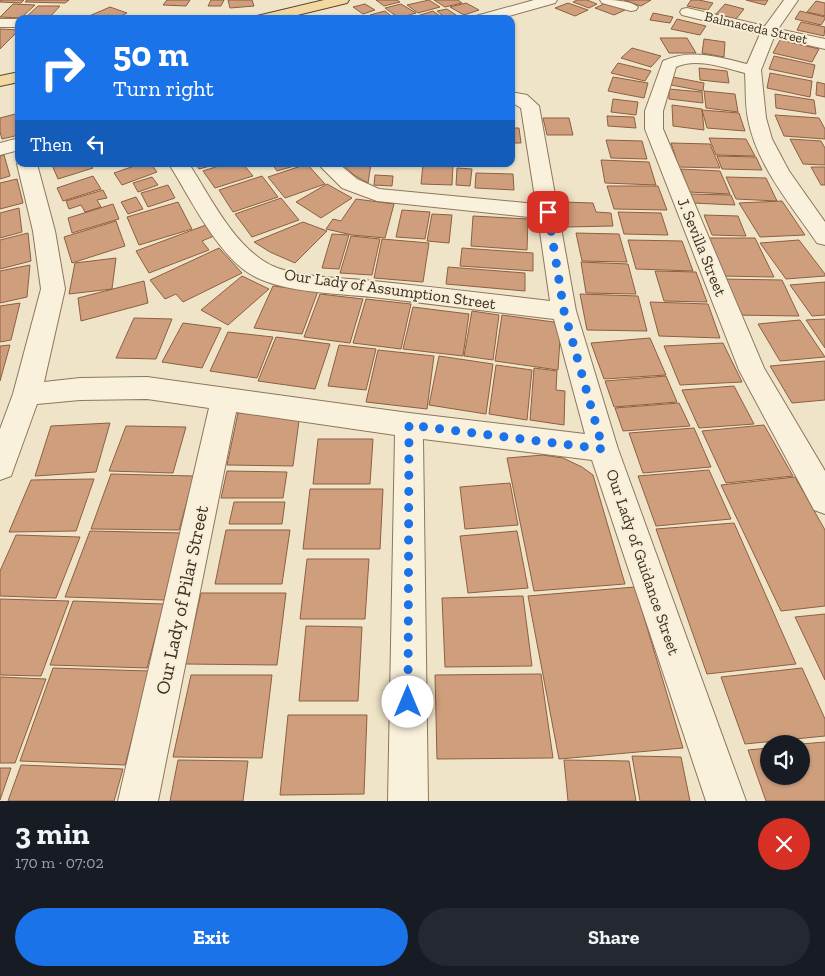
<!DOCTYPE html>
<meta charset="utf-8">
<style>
:root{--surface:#171b24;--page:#242831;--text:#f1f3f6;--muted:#9ea1a6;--accent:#1a73e8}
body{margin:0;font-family:"Zilla Slab",serif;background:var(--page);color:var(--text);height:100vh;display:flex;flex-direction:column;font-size:19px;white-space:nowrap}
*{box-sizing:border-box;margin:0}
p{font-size:16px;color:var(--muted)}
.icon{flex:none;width:28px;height:28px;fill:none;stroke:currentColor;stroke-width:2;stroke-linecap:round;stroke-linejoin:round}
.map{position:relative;height:801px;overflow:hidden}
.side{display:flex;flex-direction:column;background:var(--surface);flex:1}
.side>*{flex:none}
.top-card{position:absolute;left:15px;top:15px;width:500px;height:152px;border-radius:10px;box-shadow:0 1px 4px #0004;background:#1a73e8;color:#fff;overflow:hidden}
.buttons{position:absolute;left:760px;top:735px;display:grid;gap:10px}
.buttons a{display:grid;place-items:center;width:50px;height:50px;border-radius:50%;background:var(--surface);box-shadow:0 1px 4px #0004;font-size:25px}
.pin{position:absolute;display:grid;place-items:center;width:42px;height:42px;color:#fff;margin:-21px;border-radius:10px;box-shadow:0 2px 8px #0006}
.me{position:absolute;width:55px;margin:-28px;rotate:0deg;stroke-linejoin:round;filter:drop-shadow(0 0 4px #0008)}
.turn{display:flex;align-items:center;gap:18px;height:105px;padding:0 15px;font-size:22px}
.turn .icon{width:65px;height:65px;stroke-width:2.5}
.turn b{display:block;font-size:35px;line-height:42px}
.then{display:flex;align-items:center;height:48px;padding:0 15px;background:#0003;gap:10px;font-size:19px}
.round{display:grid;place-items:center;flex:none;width:52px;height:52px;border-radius:26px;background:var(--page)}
.overview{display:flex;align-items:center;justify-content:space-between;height:85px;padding:0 15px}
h1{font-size:30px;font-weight:800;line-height:38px}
.cta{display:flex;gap:10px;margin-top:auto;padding:10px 15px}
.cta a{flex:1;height:58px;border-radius:30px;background:var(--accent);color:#fff;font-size:20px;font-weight:800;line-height:58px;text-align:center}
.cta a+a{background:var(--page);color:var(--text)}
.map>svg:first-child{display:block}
</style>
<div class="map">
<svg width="825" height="801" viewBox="0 0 825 801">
<rect width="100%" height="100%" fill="#f0e4c8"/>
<!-- building -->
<g fill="#cf9f7d" stroke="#8d5f41">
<path d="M0 0H24L21 3 0 2Z"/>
<path d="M27 0H69L65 3 25 2Z"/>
<path d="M167 0H190L186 6 163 5Z"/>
<path d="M211 0H224L221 6H208Z"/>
<path d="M228 0H252L254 6 230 8Z"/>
<path d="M376 0H397L400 2 384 6Z"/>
<path d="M429 0 440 7 418 13 407 5Z"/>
<path d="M434 0H458L462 3 445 7Z"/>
<path d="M577 0H587L597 4 589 8 573 2Z"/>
<path d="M624 0H651L641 6Z"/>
<path d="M691 0H699L713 3 708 10 687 6Z"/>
<path d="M746 0H768L765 5Z"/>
<path d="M816 1 825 3V16L807 12Z"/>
<path d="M466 3 479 10 464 15 450 7Z"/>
<path d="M568 3 588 10 575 16 555 8Z"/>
<path d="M606 3 625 10 614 15 595 8Z"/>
<path d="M13 4 35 5 21 18 0 17Z"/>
<path d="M365 4 375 10 363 14 353 7Z"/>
<path d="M401 4 416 13 399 18 385 8Z"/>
<path d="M725 4 744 9 736 19 716 14Z"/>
<path d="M38 6H60L48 19 25 18Z"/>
<path d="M110 7 127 13 115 19 87 17Z"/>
<path d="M447 9 459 17 447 19 437 11Z"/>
<path d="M385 11 395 19H375L370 15Z"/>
<path d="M433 11 444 19H422L417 16Z"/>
<path d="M800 11 825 17V19L821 25 795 19Z"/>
<path d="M653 13 673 17 670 23 650 20Z"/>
<path d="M677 19 706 26 700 35 671 29Z"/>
<path d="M801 22 825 27 824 36 797 30Z"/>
<path d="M0 29 19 30 0 49Z"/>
<path d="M660 38H687L696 53H669Z"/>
<path d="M704 39 725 42 724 57 702 53Z"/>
<path d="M780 40 819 49 812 62 773 53Z"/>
<path d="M632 48 661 56 651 67 621 58Z"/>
<path d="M774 56 815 65 812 78 769 69Z"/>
<path d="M618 63 651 71 645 81 611 73Z"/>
<path d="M699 68 727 71 729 83 700 80Z"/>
<path d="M770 73 812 81 810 97 767 88Z"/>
<path d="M613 77 648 83 644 98 608 91Z"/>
<path d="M673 77 704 83 703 91 671 85Z"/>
<path d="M817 82 825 84V97L816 95Z"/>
<path d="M669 89 702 92 703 103 669 99Z"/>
<path d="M704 91 735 94 738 112 706 108Z"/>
<path d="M775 94 814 100 816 114 776 108Z"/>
<path d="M613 99 638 102 636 115 611 112Z"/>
<path d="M672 105 702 109 704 130 673 126Z"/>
<path d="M702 110 739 113 745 131 707 128Z"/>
<path d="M19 113V135L2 139 0 132V118Z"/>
<path d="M775 115 819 118 825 129V139L784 136Z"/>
<path d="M607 116 634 117 636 128 608 126Z"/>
<path d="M543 118H569L573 135H547Z"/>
<path d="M511 128H519L521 143H511Z"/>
<path d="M709 138 746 139 755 156 716 155Z"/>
<path d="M790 139 821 141 825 148V165L803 164Z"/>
<path d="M606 140 642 141 647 159 611 158Z"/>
<path d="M671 143 710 144 720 168 679 167Z"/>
<path d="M4 155 10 176 0 179V156Z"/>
<path d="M717 156 756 157 762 170 722 169Z"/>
<path d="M601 160 649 162 656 185 605 183Z"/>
<path d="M57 164H90L93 168 58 179 52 165Z"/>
<path d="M140 164H151L157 172 122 185 114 173Z"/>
<path d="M196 164H217L199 169Z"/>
<path d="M225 164H243L253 176 215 188 203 171Z"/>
<path d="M272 164H301L277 171Z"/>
<path d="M307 164 325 184 285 198 268 177Z"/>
<path d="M342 164H371L368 183 354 175Z"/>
<path d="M423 164H453L452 185 421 184Z"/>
<path d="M811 167H825V185H821Z"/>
<path d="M457 168 472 169 470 186 456 185Z"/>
<path d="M681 169 720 171 730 194 689 192Z"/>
<path d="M476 173 513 174 514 190 475 188Z"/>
<path d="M375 175 393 176 392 186 374 185Z"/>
<path d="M93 176 101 189 63 201 57 188Z"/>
<path d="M262 176 278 197 233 212 219 190Z"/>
<path d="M152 177 158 185 138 192 133 183Z"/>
<path d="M726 177 766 178 777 201 736 199Z"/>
<path d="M17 179 23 203 0 209V183Z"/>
<path d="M327 184 352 198 321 218 296 202Z"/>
<path d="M168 185 175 198 148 207 141 193Z"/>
<path d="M607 186H658L667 210 614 209Z"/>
<path d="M103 190 107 198 97 200 101 207 85 212 81 205 69 209 66 201Z"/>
<path d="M690 194 731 195 735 205 693 203Z"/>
<path d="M136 197 143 209 128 214 121 202Z"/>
<path d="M281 198 299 220 252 237 235 214Z"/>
<path d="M356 199 394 204 385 238 352 235 326 229 333 219 341 221Z"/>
<path d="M782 201 805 235 760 237 739 203Z"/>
<path d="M178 202 192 229 139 245 127 217Z"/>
<path d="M563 202 593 203 596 212 611 213 613 226 567 227Z"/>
<path d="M113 204 119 219 72 233 68 218Z"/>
<path d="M19 208 22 232 0 238V213Z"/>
<path d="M402 210 430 212 425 239 396 237Z"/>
<path d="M618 212 661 213 668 235 624 234Z"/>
<path d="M432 214 452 215 449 243 427 241Z"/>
<path d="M704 215 738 216 746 236 712 235Z"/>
<path d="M473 216 528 219 527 250 471 246Z"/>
<path d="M116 221 125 246 72 263 64 237Z"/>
<path d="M303 222 327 231 295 263 270 252 254 242Z"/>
<path d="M206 225 214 236 202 241 209 250 149 273 136 251Z"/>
<path d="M28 233 31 261 0 269V240Z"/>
<path d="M576 233 619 234 627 262 582 261Z"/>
<path d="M332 234 349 235 339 269 322 268Z"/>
<path d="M351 236 380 239 372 275 340 273Z"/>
<path d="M705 238H755L774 277 720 276Z"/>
<path d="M382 239 429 243 423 282 374 278Z"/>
<path d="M628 240 682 241 693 271 636 269Z"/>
<path d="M799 240 825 274V276L786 279 760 243Z"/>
<path d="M219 248 242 273 183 302 176 294 165 299 150 280Z"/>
<path d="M462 248 533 253V271L460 266Z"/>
<path d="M116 258 112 289 69 294 75 263Z"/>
<path d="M581 262 628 264 636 294 586 293Z"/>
<path d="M30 265 27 297 0 303V271Z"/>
<path d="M448 267 525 273V291L446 284Z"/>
<path d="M655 271 696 272 707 302 664 301Z"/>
<path d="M242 276 269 289 228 325 201 310Z"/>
<path d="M721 279 782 280 799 316 735 315Z"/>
<path d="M144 281 148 303 81 321 78 298Z"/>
<path d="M825 282V315L812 316 790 285Z"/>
<path d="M273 286 318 291 302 334 254 328Z"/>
<path d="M320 294 363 299 350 343 304 337Z"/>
<path d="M580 294 638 296 647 331 587 330Z"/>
<path d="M366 299 411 304 401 349 353 343Z"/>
<path d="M650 302 708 304 720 338 659 336Z"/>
<path d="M20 303 11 340 0 342V306Z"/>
<path d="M413 307 469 314 463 356 403 349Z"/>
<path d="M472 311 499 315 493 360 464 356Z"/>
<path d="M502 315 561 323 558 370 495 361Z"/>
<path d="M134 318 172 319 156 359 116 358Z"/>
<path d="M825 319V348L806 320Z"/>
<path d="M800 320 825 357 780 361 758 324Z"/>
<path d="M183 323 221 328 202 368 162 362Z"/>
<path d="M228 332 273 337 257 378 210 371Z"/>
<path d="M276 337 330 344 315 389 258 381Z"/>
<path d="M650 338 666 375 604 379 591 343Z"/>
<path d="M723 343 742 382 680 385 664 346Z"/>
<path d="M10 345 0 381V346Z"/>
<path d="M339 345 376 349 366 390 328 386Z"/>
<path d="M378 350 434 356 427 409 366 402Z"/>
<path d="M439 356 493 364 486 414 429 405Z"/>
<path d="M825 361V400L792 403 770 366Z"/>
<path d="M496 365 532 370 527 420 489 414Z"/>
<path d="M534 368 557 371 556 390 565 391 564 425 530 420Z"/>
<path d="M666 376 677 402 614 407 605 381Z"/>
<path d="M734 386 754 424 699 428 682 390Z"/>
<path d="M679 403 690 426 623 431 615 408Z"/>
<path d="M238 413H300L293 466 227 465Z"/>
<path d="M110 423 96 472 35 476 51 426Z"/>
<path d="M764 425 793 476 726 483 702 431Z"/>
<path d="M126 426 186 427 173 473 109 471Z"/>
<path d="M694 428 711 467 643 473 629 433Z"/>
<path d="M318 439H373L370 484H313Z"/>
<path d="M543 455 563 458 582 467 593 475 625 584 534 591 507 458Z"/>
<path d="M709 470 731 519 656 526 638 476Z"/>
<path d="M227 471 287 472 283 498H221Z"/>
<path d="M111 474 194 476 179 530 91 529Z"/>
<path d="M795 477 825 530V606L781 611 721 485Z"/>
<path d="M94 479 76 531 9 532 31 480Z"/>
<path d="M510 483 518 525 465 529 460 487Z"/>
<path d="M310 489H383L380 549H303Z"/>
<path d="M234 502H285L282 524H229Z"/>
<path d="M734 523 796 664 707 674 656 529Z"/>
<path d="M226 530H290L282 584H215Z"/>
<path d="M90 531 182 533 164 600 65 597Z"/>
<path d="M517 531 528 588 468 593 460 536Z"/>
<path d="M16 535 80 537 56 598 0 596V571Z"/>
<path d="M307 559H369L365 619H300Z"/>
<path d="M635 587 683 748 559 759 528 596Z"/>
<path d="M201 593H286L277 665 185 664Z"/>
<path d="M523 596 532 666 445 667 442 598Z"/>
<path d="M0 599 69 601 41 676 0 675Z"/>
<path d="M73 601 164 604 147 668 50 665Z"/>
<path d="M825 614V680L795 617Z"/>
<path d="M306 626 362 627 358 701H299Z"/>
<path d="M53 668 150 671 125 765 20 761Z"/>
<path d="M802 668 825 719V736L745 744 721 677Z"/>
<path d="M541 674 553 758 437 759 435 675Z"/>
<path d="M191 675H272L262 758 173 757Z"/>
<path d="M0 677 46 679 15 763H0Z"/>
<path d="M288 715H367L364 794 280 795Z"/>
<path d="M825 742V801H766L748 750 769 748V776H801V744Z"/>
<path d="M632 756 681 757 690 801H640Z"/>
<path d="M178 760 248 761 243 801H170Z"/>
<path d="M564 760 629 761 636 801H568Z"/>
<path d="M21 765 123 769 114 801H8Z"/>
<path d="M0 768H11L0 800Z"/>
</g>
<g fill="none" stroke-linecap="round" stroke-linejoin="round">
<!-- minor casing -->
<g stroke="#8d765c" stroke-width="2">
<g id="minor">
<path d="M534 0H557L555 3 498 19H474L476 16Z"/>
<path d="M600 0C612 0 630 0 638 7L636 10 631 11 602 3Z"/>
<path d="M784 0H798L778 29 825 39V49L774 37 761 70 766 118 772 139 789 171 825 222V245L817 243C791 205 757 166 748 119 745 104 746 88 745 73 725 68 696 57 676 67L663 111V129L764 368 825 471V514L814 510 739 370 645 129V111L663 61C691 48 720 57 747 64L760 34 682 15 680 12 682 9 687 8 765 26Z"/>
<path d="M0 19H20L19 27H0Z"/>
<path d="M511 92 527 95 539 106 576 311 618 449 746 801H706L592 460 423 439 428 801H388L395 435 236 412 158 801H118L209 408 147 399 80 400 37 404 11 476 0 480V429L13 394 41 289 33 231 17 164 19 162V164H37L55 231 65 289 44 382 80 378 147 377 409 413 585 434 554 319C493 312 433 304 372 297 336 293 277 293 247 272 215 250 189 196 169 164H189C210 196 229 237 262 260 289 279 340 277 373 281 432 287 491 294 550 301L538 218 377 201 342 188 318 164H339L357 179 379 189 536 204 521 108 511 102Z"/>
<path d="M19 138V150L0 155V143Z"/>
</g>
</g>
<!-- major casing -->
<g stroke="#5b4430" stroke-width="2">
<g id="major">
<path d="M324 0H349L347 3 281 19H255L257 16Z"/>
<path d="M19 72V82L0 86V76Z"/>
</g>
</g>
<!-- minor -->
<use href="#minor" fill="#faf1dc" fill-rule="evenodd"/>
<!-- major -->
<use href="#major" fill="#f3d9a0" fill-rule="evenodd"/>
</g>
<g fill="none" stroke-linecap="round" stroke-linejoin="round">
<!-- route -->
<path stroke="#1a73e8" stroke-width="9" stroke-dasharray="0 16.2" d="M408 702 409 425 603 449 564 311 548 212"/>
</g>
<g text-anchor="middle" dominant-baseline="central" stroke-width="4" stroke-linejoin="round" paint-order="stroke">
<!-- far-street labels -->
<g font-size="14" fill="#3d2e20" stroke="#f7eed8">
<text transform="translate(756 28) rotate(13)">Balmaceda Street</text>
</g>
<!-- street labels -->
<g font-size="16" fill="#3d2e20" stroke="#f7eed8">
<text transform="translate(702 247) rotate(68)">J. Sevilla Street</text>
<text transform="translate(390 289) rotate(8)">Our Lady of Assumption Street</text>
<text transform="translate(643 562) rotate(71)">Our Lady of Guidance Street</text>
</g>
<!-- near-street labels -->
<g font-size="19" fill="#3d2e20" stroke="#f7eed8">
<text transform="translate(182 600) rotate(-78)">Our Lady of Pilar Street</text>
</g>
</g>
</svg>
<div class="buttons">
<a><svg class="icon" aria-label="sound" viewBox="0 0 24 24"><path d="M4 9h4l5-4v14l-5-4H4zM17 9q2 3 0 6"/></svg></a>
</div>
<div class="pin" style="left:548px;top:212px;background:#d93025"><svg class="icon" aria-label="arrive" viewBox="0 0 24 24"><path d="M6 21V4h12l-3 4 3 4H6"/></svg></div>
<svg class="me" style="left:408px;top:702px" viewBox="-20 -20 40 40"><circle r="19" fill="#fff"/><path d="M0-13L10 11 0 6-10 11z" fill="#1a73e8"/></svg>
<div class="top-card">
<div class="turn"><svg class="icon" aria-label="right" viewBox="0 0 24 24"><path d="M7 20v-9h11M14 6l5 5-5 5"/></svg><div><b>50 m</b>Turn right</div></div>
<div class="then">Then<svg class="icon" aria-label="left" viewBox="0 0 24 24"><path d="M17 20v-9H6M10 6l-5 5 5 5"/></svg></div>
</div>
</div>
<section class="side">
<div class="overview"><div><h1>3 min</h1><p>170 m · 07:02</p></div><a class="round" style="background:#d93025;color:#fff"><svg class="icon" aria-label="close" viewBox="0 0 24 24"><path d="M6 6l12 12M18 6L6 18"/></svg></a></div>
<div class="cta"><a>Exit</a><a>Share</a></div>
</section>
